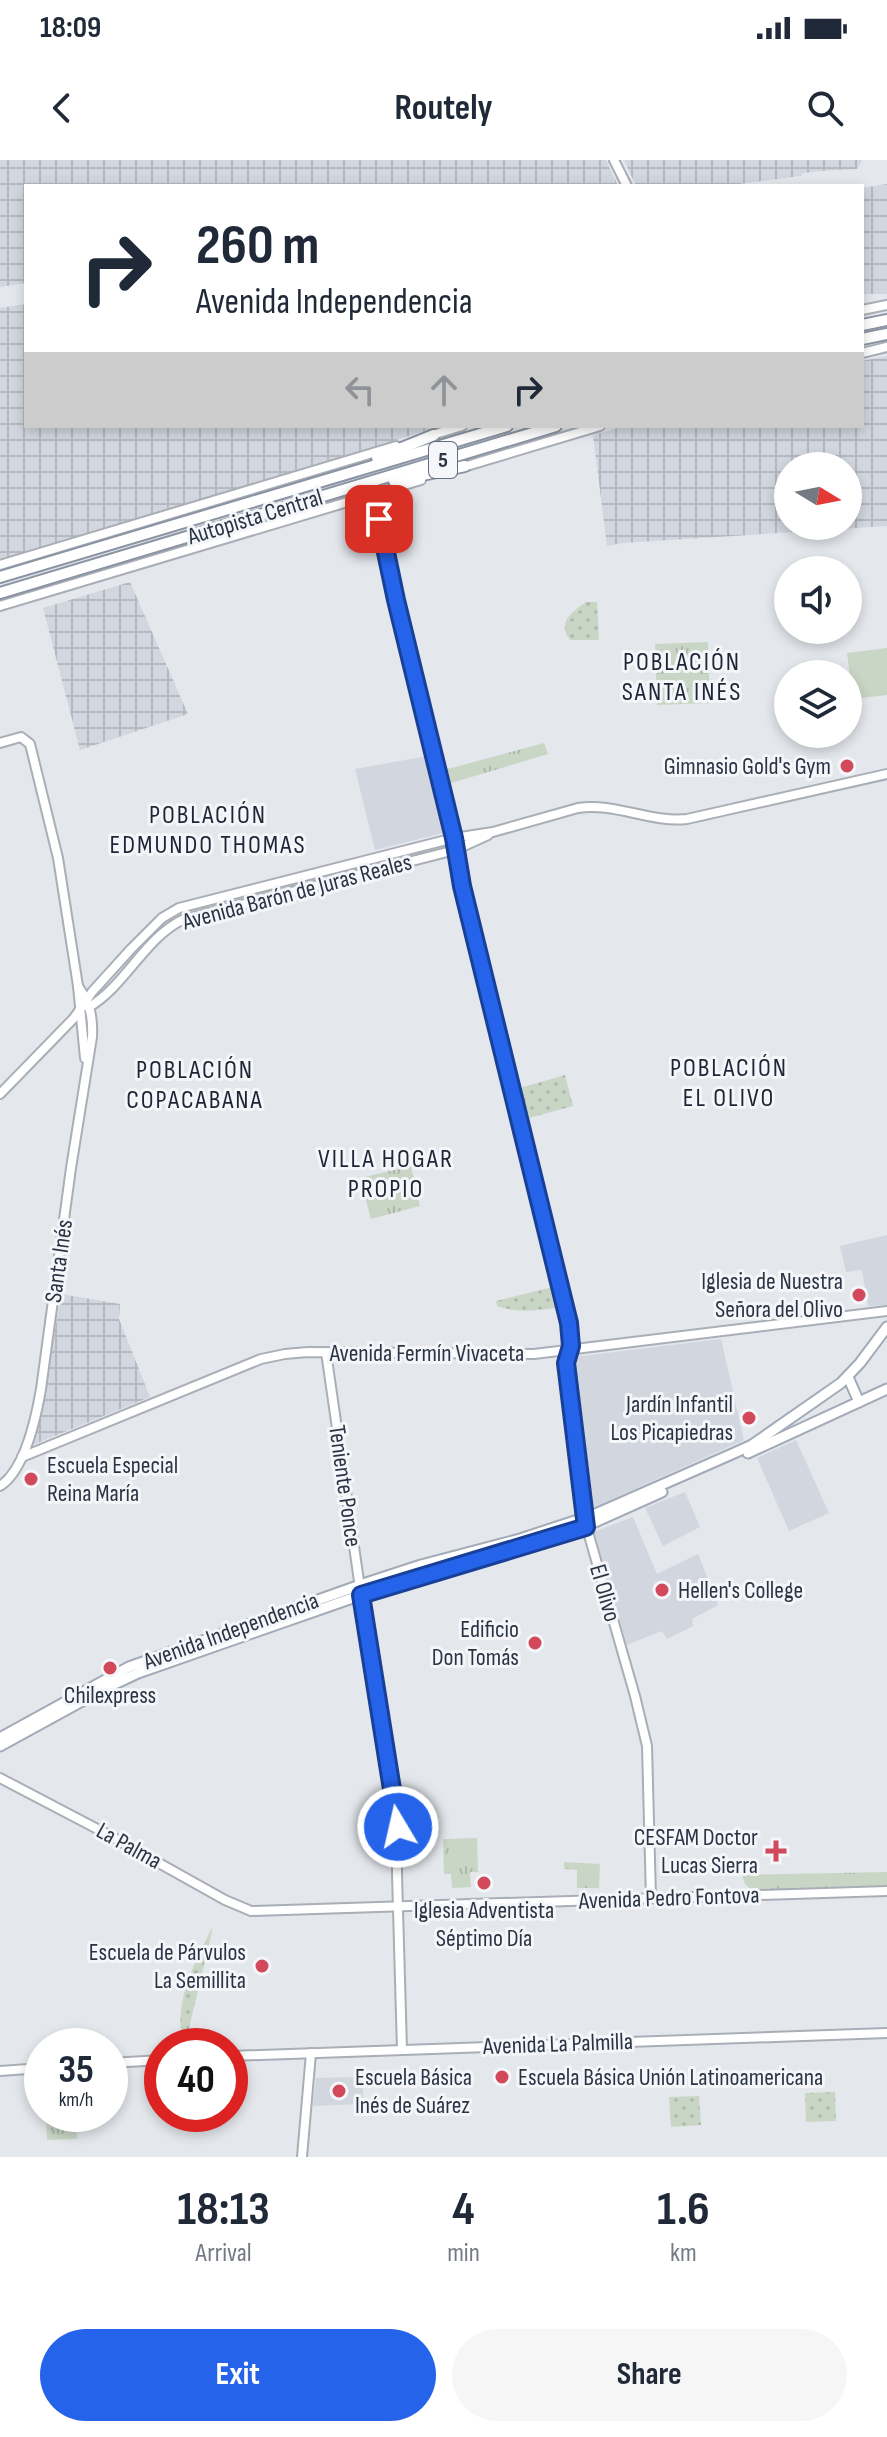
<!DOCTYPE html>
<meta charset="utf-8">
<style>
:root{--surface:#fff;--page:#f6f6f7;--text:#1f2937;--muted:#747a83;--accent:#2563eb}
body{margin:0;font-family:"Sofia Sans Condensed",sans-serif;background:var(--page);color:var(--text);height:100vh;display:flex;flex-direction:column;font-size:30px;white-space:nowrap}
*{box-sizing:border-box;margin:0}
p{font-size:26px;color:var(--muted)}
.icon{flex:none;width:44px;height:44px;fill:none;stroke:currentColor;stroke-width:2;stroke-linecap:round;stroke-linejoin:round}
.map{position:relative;height:1997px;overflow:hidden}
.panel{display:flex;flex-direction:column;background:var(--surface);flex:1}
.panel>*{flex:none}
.guide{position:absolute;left:24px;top:24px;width:840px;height:244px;border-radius:0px;box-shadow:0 4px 12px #0003;background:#fff;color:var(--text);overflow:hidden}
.needle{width:52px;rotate:100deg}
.fabs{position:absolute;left:774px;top:292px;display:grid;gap:16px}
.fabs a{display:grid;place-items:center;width:88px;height:88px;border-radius:50%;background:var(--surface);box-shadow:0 4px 12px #0003;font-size:40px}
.speed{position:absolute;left:24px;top:1868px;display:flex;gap:16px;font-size:40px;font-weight:700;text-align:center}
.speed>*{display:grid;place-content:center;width:104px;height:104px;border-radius:50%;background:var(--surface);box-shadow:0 4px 12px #0003;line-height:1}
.speed small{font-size:20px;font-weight:400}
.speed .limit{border:12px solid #d22;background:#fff;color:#111}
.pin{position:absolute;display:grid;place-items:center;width:68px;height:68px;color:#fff;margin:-34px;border-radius:16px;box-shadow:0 4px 12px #0006}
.me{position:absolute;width:88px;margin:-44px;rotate:351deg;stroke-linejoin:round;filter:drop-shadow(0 0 6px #0008)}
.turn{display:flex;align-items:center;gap:28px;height:168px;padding:0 40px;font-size:36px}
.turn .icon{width:104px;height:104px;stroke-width:2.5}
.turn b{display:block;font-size:56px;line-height:68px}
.lanes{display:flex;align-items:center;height:76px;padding:0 40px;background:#0003;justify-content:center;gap:40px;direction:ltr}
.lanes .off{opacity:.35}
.eta{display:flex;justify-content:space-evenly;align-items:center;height:136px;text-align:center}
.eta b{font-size:48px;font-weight:700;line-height:56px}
.button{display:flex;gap:16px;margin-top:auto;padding:16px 40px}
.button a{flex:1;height:92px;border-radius:48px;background:var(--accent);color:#fff;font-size:32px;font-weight:700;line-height:92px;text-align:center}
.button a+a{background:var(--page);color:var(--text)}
.status{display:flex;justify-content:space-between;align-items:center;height:56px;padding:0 40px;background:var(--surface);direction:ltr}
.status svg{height:22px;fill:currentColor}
header{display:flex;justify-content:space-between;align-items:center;height:104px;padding:0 40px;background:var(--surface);font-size:36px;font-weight:700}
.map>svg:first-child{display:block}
</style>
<div class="status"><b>18:09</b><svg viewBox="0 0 49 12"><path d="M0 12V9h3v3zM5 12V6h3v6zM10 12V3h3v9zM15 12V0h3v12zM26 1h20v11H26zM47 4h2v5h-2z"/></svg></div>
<header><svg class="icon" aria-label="back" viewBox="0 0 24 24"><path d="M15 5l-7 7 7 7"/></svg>Routely<svg class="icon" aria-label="search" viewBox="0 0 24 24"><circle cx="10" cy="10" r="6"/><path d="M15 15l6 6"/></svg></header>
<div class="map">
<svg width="887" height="1997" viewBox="0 0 887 1997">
<defs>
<pattern id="industrial-grid" width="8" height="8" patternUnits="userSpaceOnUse" patternTransform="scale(2)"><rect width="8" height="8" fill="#d2d6de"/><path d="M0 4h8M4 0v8" fill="none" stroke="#b4b8c0"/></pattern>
<pattern id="grass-dots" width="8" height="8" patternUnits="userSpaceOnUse" patternTransform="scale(2)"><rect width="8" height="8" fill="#c9d6c5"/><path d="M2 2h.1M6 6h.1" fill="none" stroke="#adb8ab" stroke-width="1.8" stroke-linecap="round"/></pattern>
<pattern id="park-tufts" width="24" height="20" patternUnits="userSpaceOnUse" patternTransform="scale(2)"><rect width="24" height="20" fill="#c9d6c5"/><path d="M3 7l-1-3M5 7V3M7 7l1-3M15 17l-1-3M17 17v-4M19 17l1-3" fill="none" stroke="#adb8ab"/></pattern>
</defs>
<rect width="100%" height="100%" fill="#e4e7ec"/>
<!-- built -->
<g fill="#d2d6de">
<path d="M427 596 443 673 375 690 355 609Z"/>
<path d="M887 1075V1145L868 1146 862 1110 846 1112 840 1086Z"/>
<path d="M721 1179 744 1280 590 1349 573 1197Z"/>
<path d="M796 1280 829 1353 789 1371 757 1298Z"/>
<path d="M685 1332 700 1367 663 1386 645 1348Z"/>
<path d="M633 1357 657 1414 698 1394 718 1445 692 1459 693 1466 667 1479 662 1471 627 1485 594 1372Z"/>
<path d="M363 1917V1944L313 1946 316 1918Z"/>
</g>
<!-- industrial -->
<g fill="url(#industrial-grid)" fill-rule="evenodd">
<path d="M0 0H606L618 26H26V123L0 127Z"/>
<path d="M624 0H862L857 9 821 11 804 13 801 16 739 24 636 26Z"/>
<path d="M887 24V134H862V28Z"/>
<path d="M26 144V266H442L0 400V148Z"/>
<path d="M887 196V366L623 383 607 386 593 275 624 266H862V201ZM788 306H848V366H788Z"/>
<path d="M130 422 188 554 80 590 43 448Z"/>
<path d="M61 1134 120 1144 119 1159 150 1237 30 1286 42 1248Z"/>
</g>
<!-- grass -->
<g fill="url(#grass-dots)">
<path d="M586 442H597L599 480H570C557 462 572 452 586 442Z"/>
<path d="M450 681V687L181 758 180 753Z"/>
<path d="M565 915 573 946 529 958 520 928Z"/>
<path d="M553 1127 559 1147C539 1151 517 1153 497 1146L496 1141Z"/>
<path d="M212 1768V1771L187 1877 181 1875C177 1835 195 1802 212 1768Z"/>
<path d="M835 1932 836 1961 806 1962 805 1933Z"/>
<path d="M699 1936 701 1965 671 1967 669 1937Z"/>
</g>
<!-- park -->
<g fill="url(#park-tufts)">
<path d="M708 482 710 543 657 545 655 484Z"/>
<path d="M544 583 548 594 448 624 444 610Z"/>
<path d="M411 1006 420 1046 371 1059 360 1018Z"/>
<path d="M477 1678 478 1712H470L471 1727 452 1728 451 1714H444L443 1679Z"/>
<path d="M564 1702 600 1704 599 1728H577V1710L564 1709Z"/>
<path d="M887 1712V1727L753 1731 745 1724 742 1715Z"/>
<path d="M46 1954H76L77 1979 47 1980Z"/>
</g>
<!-- garden -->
<path fill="#c9d6c5" d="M887 488V535L853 539 847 493Z"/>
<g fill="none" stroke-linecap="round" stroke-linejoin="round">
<!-- secondary casing -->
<g stroke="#a9aeb7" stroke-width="12">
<g id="secondary">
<path d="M614 0 627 26"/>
<path d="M862 150 887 145"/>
<path d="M862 193 887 187"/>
<path d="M429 276 462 266"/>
<path d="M460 308 600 266"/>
<path d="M374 334 396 440 454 678 462 726 569 1163 571 1186 566 1203 584 1358 635 1536 647 1586 651 1738"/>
<path d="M0 405 396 286"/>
<path d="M0 446 421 320"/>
<path d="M0 583 21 577 30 584 58 698 78 826 85 898"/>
<path d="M89 847C125 826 144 779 182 760L455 690 488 675"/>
<path d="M0 934 74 858 92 832 131 789 162 758 179 748 454 678 493 672 578 648C614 642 650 663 687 659L887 614"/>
<path d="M326 1192 361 1435 397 1661V1714L402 1890"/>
<path d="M22 1297 261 1199 285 1194 308 1192 534 1194 887 1151"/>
<path d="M0 1326C25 1310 36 1258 41 1229L71 1008 92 877C93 856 90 844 78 826"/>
<path d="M0 1618 107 1674 225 1740 251 1751 887 1731"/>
<path d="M230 1896 887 1873"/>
<path d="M110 1903 162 1900"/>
<path d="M0 1911 42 1908"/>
<path d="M302 1997 311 1893"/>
</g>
</g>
<!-- primary casing -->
<g stroke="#a3abb8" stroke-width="13">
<g id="primary">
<path d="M848 1217 859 1242"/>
<path d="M748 1293 887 1229"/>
<path d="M0 1578 129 1507 366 1423 421 1405 520 1379 593 1355 732 1294 752 1285 841 1223 860 1203 887 1167"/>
<path d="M0 1586 104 1529 138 1513 361 1435 577 1370 662 1332"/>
</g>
</g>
<!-- highway casing -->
<g stroke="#8b94a3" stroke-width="14">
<g id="highway">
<path d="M862 165 887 160"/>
<path d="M862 179 887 174"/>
<path d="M377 298 434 275"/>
<path d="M394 321 465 306"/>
<path d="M0 417 507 266"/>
<path d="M0 433 556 266"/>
</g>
</g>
<!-- secondary -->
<use href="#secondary" stroke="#fff" stroke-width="8"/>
<!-- primary -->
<use href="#primary" stroke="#fff" stroke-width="9"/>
<!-- highway -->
<use href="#highway" stroke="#fff" stroke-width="10"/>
</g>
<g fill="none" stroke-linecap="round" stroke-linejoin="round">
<!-- route casing -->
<g stroke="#184099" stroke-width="20">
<path id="route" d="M379 359 396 440 454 678 462 726 569 1163 571 1186 566 1203 586 1367 361 1435 398 1667"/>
</g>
<!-- route -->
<use href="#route" stroke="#2563eb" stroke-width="14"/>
</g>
<!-- markers -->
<g fill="#d1495b" stroke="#f4f6f9" stroke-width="3">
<circle cx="847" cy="606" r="8"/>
<circle cx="859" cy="1135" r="8"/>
<circle cx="749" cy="1258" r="8"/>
<circle cx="31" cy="1319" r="8"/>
<circle cx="662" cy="1430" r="8"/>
<circle cx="535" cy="1483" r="8"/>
<circle cx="110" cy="1508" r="8"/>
<path d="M772 1679h8v8h8v8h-8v8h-8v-8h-8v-8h8z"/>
<circle cx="484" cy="1723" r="8"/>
<circle cx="262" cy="1806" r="8"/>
<circle cx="502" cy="1917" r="8"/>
<circle cx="339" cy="1931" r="8"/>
</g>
<g text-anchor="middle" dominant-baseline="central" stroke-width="6" stroke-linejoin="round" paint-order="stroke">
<!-- shield labels -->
<rect fill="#f4f6f9" stroke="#676e7b" stroke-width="2" x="429" y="282" width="28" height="36" rx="6"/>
<g font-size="22" font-weight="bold" fill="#2b3445">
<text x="443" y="300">5</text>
</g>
<!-- street labels -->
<g font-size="24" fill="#2b3445" stroke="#f4f6f9">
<text transform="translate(255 357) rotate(-17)">Autopista Central</text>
<text transform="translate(297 732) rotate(-15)">Avenida Barón de Juras Reales</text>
<text transform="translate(59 1101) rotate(-82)">Santa Inés</text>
<text x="427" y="1193">Avenida Fermín Vivaceta</text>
<text transform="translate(345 1326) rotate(82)">Teniente Ponce</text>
<text transform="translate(605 1433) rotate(74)">El Olivo</text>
<text transform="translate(231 1471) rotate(-20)">Avenida Independencia</text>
<text transform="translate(129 1686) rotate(29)">La Palma</text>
<text transform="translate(669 1738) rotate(-2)">Avenida Pedro Fontova</text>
<text transform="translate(558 1884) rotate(-2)">Avenida La Palmilla</text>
</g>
<!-- poi labels -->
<g font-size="24" fill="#2b3445" stroke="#f4f6f9" text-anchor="end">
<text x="831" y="606">Gimnasio Gold's Gym</text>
<text x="843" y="1121">Iglesia de Nuestra<tspan x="843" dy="28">Señora del Olivo</tspan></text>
<text x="733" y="1244">Jardín Infantil<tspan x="733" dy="28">Los Picapiedras</tspan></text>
<text x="47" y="1305" text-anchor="start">Escuela Especial<tspan x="47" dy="28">Reina María</tspan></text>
<text x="678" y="1430" text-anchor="start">Hellen's College</text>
<text x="519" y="1469">Edificio<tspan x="519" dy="28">Don Tomás</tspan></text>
<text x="110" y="1535" text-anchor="middle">Chilexpress</text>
<text x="758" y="1677">CESFAM Doctor<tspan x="758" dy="28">Lucas Sierra</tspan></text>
<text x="484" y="1750" text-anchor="middle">Iglesia Adventista<tspan x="484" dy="28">Séptimo Día</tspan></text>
<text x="246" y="1792">Escuela de Párvulos<tspan x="246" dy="28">La Semillita</tspan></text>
<text x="355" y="1917" text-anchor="start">Escuela Básica<tspan x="355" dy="28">Inés de Suárez</tspan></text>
<text x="518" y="1917" text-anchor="start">Escuela Básica Unión Latinoamericana</text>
</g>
<!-- neighbourhood labels -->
<g font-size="26" letter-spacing="2" fill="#1d2536" stroke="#f4f6f9">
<text x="682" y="502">POBLACIÓN<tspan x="682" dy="30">SANTA INÉS</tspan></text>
<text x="208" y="655">POBLACIÓN<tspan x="208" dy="30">EDMUNDO THOMAS</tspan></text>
<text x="729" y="908">POBLACIÓN<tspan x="729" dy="30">EL OLIVO</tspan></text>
<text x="195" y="910">POBLACIÓN<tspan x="195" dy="30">COPACABANA</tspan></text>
<text x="386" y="999">VILLA HOGAR<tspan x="386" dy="30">PROPIO</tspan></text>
</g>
</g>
</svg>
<div class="fabs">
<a><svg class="needle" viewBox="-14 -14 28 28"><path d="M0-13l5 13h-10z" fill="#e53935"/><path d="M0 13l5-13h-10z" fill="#747a83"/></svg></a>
<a><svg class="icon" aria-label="sound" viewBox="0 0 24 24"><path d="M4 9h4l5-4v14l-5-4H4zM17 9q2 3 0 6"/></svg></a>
<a><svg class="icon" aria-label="layers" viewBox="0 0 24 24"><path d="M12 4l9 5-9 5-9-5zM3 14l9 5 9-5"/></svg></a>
</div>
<div class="speed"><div>35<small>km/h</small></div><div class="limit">40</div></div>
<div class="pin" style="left:379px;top:359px;background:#d93025"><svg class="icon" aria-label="arrive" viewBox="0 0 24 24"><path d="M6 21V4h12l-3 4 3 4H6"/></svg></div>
<svg class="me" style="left:398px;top:1667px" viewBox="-20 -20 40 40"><circle r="17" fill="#2563eb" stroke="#fff" stroke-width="3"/><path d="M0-11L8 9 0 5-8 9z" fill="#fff"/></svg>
<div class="guide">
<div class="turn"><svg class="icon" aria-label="right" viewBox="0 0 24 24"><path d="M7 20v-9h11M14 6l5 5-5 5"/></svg><div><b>260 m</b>Avenida Independencia</div></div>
<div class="lanes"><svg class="icon off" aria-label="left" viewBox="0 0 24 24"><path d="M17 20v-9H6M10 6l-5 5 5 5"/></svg><svg class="icon off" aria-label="ahead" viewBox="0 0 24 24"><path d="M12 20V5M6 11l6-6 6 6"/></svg><svg class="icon" aria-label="right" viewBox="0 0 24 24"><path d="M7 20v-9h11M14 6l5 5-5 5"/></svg></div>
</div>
</div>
<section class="panel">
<div class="eta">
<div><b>18:13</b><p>Arrival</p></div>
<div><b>4</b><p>min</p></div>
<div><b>1.6</b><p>km</p></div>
</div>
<div class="button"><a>Exit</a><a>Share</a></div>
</section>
